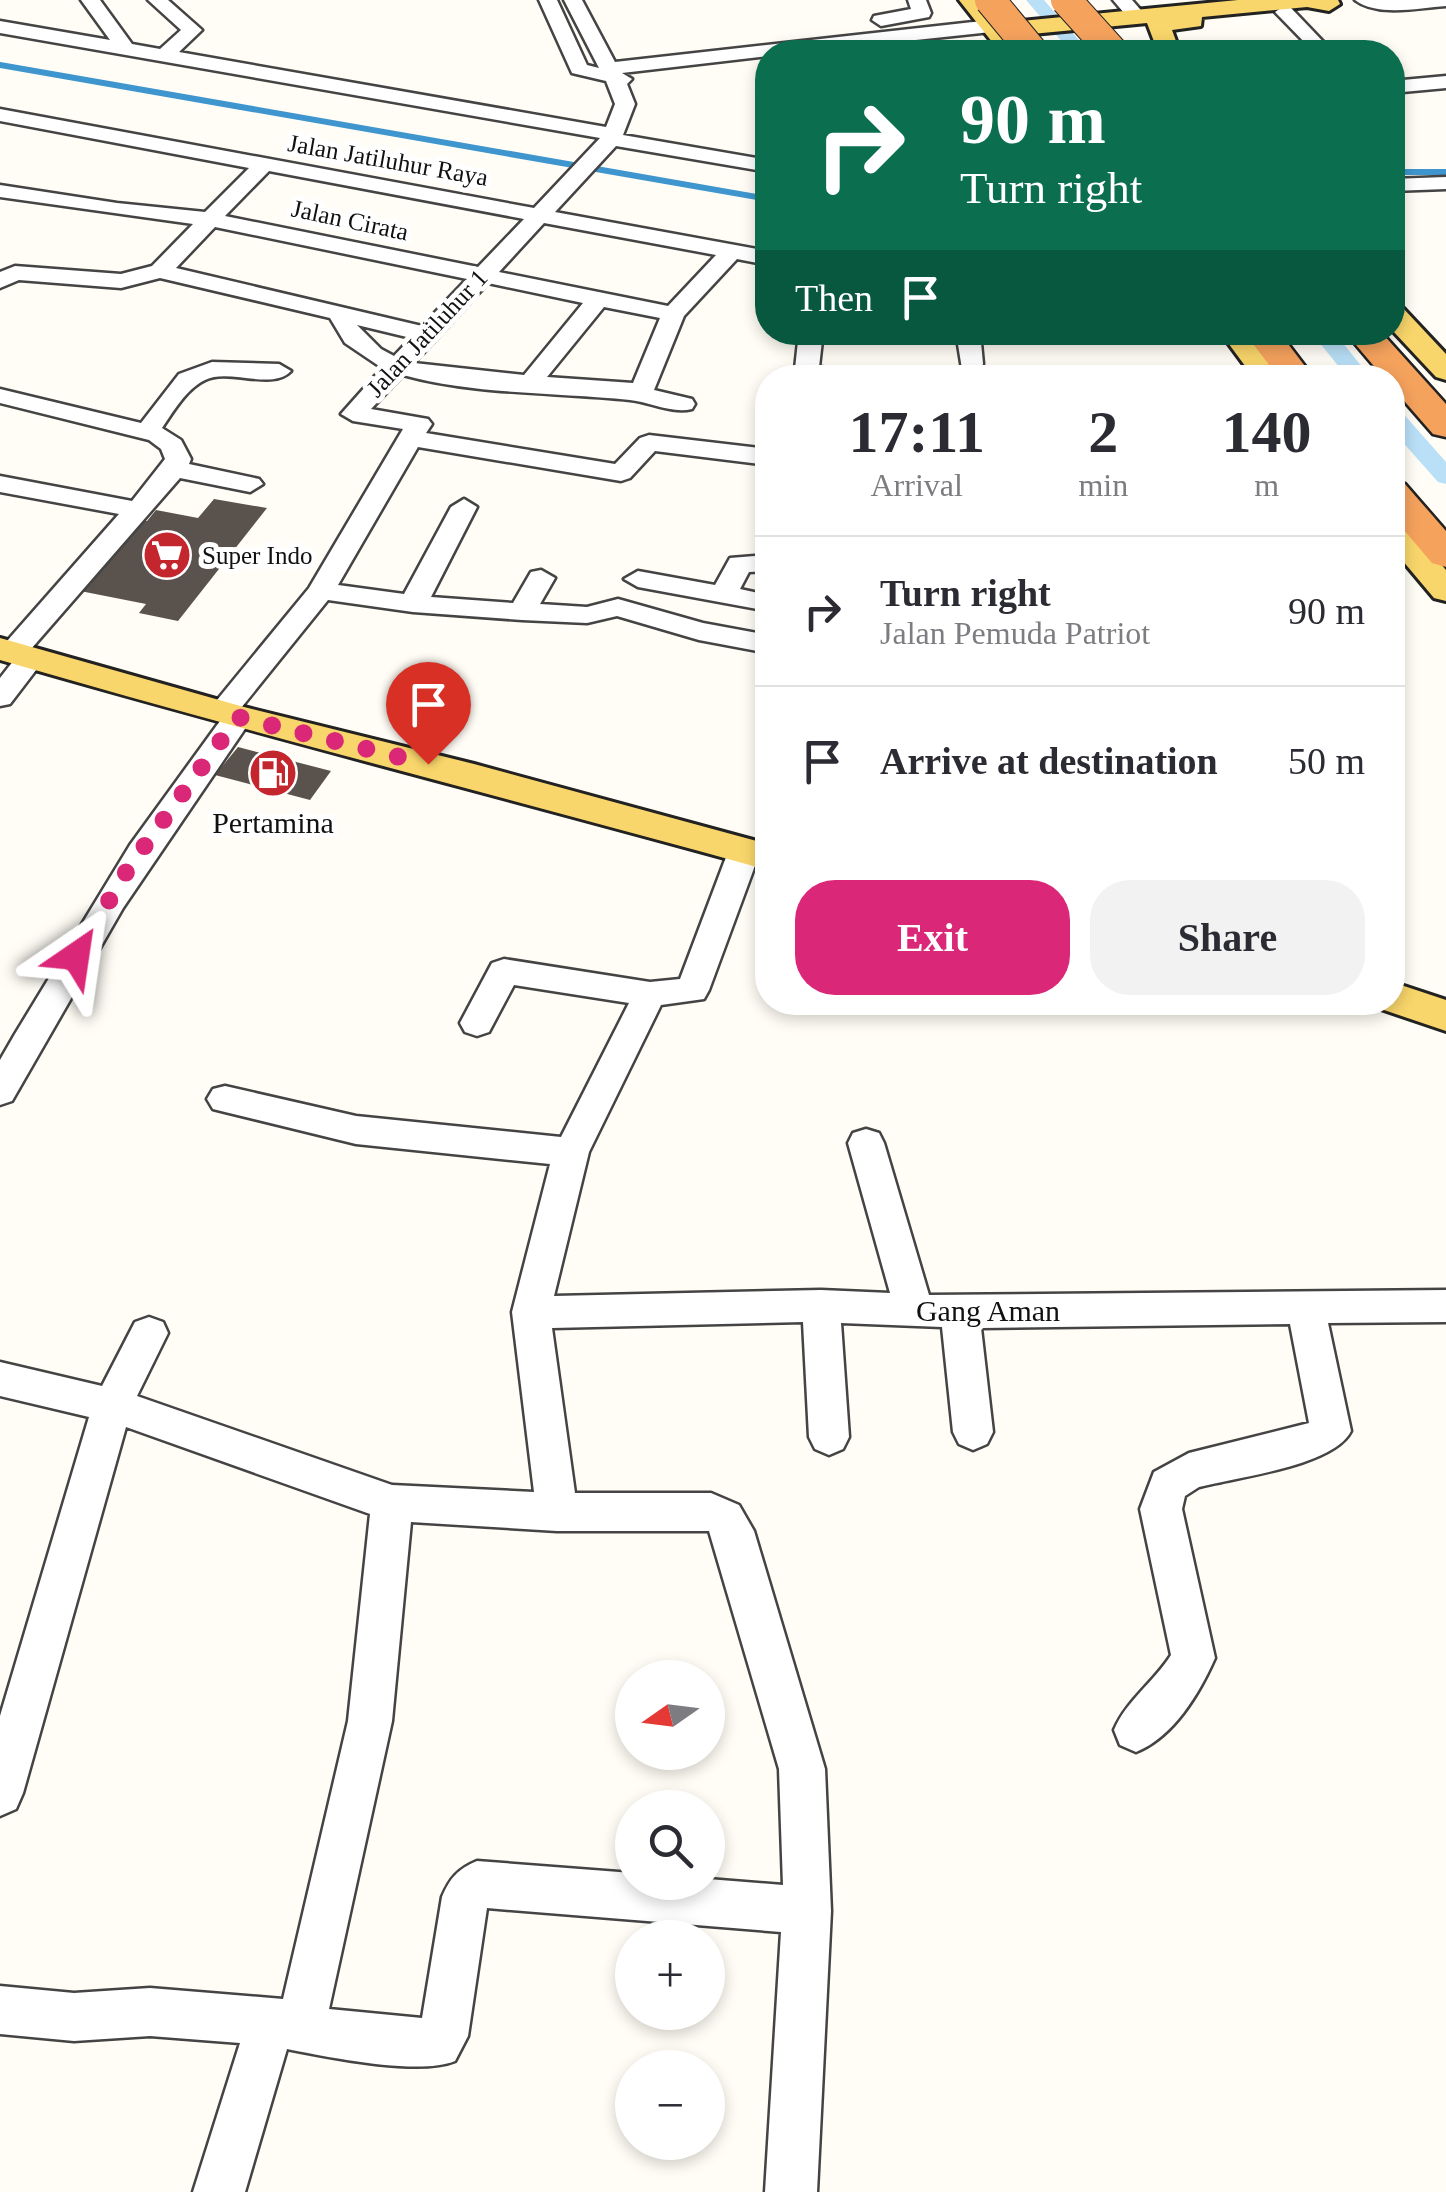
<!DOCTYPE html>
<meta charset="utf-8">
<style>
:root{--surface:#fff;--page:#f2f2f3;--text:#2b2b33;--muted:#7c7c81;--line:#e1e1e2;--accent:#db2777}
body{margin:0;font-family:Georgia,serif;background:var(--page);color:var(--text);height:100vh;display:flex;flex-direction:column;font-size:38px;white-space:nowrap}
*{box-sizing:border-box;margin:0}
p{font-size:32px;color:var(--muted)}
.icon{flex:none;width:55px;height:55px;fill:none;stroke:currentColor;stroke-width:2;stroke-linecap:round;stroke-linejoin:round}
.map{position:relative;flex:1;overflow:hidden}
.panel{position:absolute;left:755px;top:365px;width:650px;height:650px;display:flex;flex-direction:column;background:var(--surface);border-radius:40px;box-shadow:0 5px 15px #0003}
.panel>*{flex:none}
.top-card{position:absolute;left:755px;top:40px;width:650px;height:305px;border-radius:40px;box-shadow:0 5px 15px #0003;background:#0b6e4f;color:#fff;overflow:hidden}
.needle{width:65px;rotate:256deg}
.tools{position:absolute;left:615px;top:1660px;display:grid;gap:20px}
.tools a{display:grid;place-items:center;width:110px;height:110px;border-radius:50%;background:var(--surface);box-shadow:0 5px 15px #0003;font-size:50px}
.pin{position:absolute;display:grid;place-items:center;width:85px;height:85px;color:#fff;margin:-102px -42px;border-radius:50% 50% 50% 0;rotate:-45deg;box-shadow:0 0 10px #0007}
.pin .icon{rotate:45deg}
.me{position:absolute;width:110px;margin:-55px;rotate:32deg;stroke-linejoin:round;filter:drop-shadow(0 0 8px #0008)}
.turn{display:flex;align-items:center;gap:35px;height:210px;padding:0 40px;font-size:45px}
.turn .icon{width:130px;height:130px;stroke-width:2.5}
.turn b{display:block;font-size:70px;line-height:85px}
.then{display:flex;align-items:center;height:95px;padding:0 40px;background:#0003;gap:20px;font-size:38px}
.eta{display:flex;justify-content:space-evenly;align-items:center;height:170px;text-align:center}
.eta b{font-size:60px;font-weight:600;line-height:70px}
.cta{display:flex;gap:20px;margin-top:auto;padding:20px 40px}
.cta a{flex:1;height:115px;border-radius:40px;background:var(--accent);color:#fff;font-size:40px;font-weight:600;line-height:115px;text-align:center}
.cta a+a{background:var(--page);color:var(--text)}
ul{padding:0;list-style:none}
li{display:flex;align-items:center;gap:30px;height:150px;padding:0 40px;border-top:2px solid var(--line)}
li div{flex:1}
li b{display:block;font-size:38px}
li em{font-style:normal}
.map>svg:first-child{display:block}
</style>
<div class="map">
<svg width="1446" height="2192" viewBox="0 0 1446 2192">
<rect width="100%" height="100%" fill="#fffdf5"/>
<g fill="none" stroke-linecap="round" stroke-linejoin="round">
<!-- stream -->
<g stroke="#3f96cf" stroke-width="6">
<path d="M0 65 768 199"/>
<path d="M1392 172H1446"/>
</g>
<!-- canal -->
<g fill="#b9e0f7" fill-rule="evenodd">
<path d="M1026 0H1044L1089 52H1071Z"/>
<path d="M1311 332H1334L1371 378H1348Z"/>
<path d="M1392 408 1400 410 1446 462V484L1438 482 1392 430Z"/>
</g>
</g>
<!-- building -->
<g fill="#5a524d">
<path d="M214 499 267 508 178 621 139 613 146 604 75 590 135 519 147 521 156 510 198 518Z"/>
<path d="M238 747 331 771 310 800 215 775Z"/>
</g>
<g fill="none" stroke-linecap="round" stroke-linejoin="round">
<!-- minor casing -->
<g stroke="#444" stroke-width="5">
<g id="minor">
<path d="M81 0H100L132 44 160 49 181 30 148 0H168L202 30 179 52 606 127 615 104 606 81 572 73 539 0H557L587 65 599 68 564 0H582L615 62 991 20 1001 26 991 32 803 52H768V56L622 73 632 79 627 84 635 104 623 135 768 160V172L616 146 555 212 768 251V265L737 259 684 316 654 390 692 399 695 404 692 409C672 414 650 402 630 400 556 392 475 395 403 375L371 409 428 419 432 424 426 433 615 464 640 438 649 435 768 449V465L655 451 630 478 621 481 418 447 338 585 404 594 451 507 464 499 477 507 431 597 513 603 531 572 541 570 555 578 540 604 587 607 618 599 703 623 768 635V653L699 640 617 616 587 623 522 620 413 612 328 600 241 708 253 717 123 908 12 1101 0 1105V1060L15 1034 130 845 220 721 208 712 213 705 309 588 403 429 353 421 341 414 382 368 345 343 330 318 160 278 121 288 19 280 0 288V272L15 266 121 274 152 266 193 224 0 197V185L117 203 205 212 249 168 0 121V109L534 208 600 138 0 33V21L110 40ZM269 171 524 219 478 267 225 216ZM544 223 716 255 668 306 499 272ZM215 227 467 279 422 326 176 268ZM488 283 583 303 524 375 414 363ZM604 307 660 318 633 383 547 377ZM357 325 411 338 394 356 381 349Z"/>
<path d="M908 0H926L931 13 929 17 881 26 872 20 874 16 911 9Z"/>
<path d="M1113 0H1132L1146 16 1137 22 1130 20Z"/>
<path d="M1355 0H1446V6C1419 8 1377 17 1355 0Z"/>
<path d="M1284 6 1291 8 1333 52H1314L1275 12Z"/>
<path d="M1446 76V88L1392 93V81Z"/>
<path d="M1446 177V189L1392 191V179Z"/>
<path d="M799 332H823L819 367 863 371 875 378H794Z"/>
<path d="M956 332H980L983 364 980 369H962Z"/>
<path d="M212 362 279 364 291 371C272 391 229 368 205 380 186 389 173 412 162 428L181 440 191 459 189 464 259 479 263 484 250 492 180 478 31 649 42 651 46 657 10 704 0 706V678L14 660 2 658 0 649 119 514 0 492V476L132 501 165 459 161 449 149 440 0 403V389L141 423 179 374Z"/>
<path d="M768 555V571L749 572 740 589 768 595V611L638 587 624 579 638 571 715 585 730 558Z"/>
<path d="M744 841 755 844 760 852 709 990 704 999 661 1005 589 1152 554 1296 821 1290 890 1293 848 1143 853 1133 866 1129 879 1133 884 1143 929 1295 1446 1290V1322L1328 1323 1351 1431C1334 1466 1237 1477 1199 1487L1185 1496 1182 1509 1215 1658C1199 1694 1173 1737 1136 1752L1120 1745 1114 1730C1126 1701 1154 1682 1171 1655L1140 1509 1154 1472 1189 1453 1309 1423 1290 1324 981 1328 993 1432 987 1444 973 1450 959 1444 953 1432 942 1327 841 1323 849 1437 843 1449 829 1455 815 1449 809 1437 803 1322 552 1328 575 1493H711L739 1505 754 1531 825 1769 831 1911 817 2192H765L781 1932 487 1908 468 2036 455 2061C419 2076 328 2057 287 2049L245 2192H193L240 2043 150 2036 74 2041 0 2034V1986L74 1993 150 1988 283 1999 348 1721 370 1514 126 1427 23 1793 16 1809 0 1816V1716L89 1417 0 1396V1362L102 1386 135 1322 149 1317 163 1322 168 1333 137 1396 392 1485 534 1492 512 1312 550 1164 356 1144 225 1112 213 1109 207 1099 213 1089 225 1086 356 1116 561 1137 629 1003 514 985 489 1032 477 1036 465 1032 460 1023 492 963 504 959 650 982 680 979 728 852 733 844ZM411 1522 557 1531H709L779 1769 783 1885 708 1879V1882H632V1873L477 1861C458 1869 450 1878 442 1897L422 2018 329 2009 392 1721Z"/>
</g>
</g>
<!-- major casing -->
<g stroke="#222" stroke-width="6">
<g id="major">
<path d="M959 0H982L1001 23 1238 0H1338L1340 4 1329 11 1307 7 1202 17 1201 26 1172 30 1180 52H1158L1147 23 1012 36 1023 52H1000Z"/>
<path d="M1392 305 1402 307 1446 354V380L1436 377 1392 330Z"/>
<path d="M1220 332H1249L1284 378H1254Z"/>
<path d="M1392 517 1403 520 1446 570V601L1434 598 1392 548Z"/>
<path d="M0 638 244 707 474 764 768 844V870C512 799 255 734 0 660Z"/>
<path d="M1392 982 1446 1000V1031L1378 1008 1375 1002H1392Z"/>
</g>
</g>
<!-- highway casing -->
<g stroke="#222" stroke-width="5">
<g id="highway">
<path d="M1244 332H1279L1314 378H1279Z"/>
<path d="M1345 332H1381L1446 404V437L1433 434 1392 387V378H1384Z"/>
<path d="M1392 481 1405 484 1446 531V567L1432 563 1392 516Z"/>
</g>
</g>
<!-- minor -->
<use href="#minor" fill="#fff" fill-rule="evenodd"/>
<!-- major -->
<use href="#major" fill="#f9d66b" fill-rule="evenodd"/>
<!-- highway -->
<use href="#highway" fill="#f5a25d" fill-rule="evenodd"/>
<!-- highway-bridge casing -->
<g stroke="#222" stroke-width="32" stroke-linecap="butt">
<g id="highway-bridge">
<path d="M990 0 1033 52"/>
<path d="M1066 0 1113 52"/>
</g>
</g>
<!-- highway-bridge -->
<use href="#highway-bridge" stroke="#f5a25d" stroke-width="30"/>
</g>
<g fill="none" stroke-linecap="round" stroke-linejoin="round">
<!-- route -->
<path stroke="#db2777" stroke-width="18" stroke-dasharray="0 32.4" d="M76 956 128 869 238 717 428 764"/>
</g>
<!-- icons -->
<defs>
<g id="supermarket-disc" transform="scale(2.5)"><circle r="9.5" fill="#c4262e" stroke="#fff"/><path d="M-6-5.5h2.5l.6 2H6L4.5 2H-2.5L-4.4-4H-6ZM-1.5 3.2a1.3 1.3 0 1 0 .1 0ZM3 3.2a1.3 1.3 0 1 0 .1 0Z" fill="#fff"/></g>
<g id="fuel-disc" transform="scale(2.5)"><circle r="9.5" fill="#c4262e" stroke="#fff"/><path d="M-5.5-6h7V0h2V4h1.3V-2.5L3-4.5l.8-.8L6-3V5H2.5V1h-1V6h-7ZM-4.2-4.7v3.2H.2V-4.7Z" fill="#fff"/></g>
</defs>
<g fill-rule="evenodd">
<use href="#supermarket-disc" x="167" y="555"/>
<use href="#fuel-disc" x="273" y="773"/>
</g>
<g text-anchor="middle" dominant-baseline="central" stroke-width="10" stroke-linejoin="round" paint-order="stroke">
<!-- far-street labels -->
<g font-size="25" fill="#111" stroke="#fff">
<text transform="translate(388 160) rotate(10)">Jalan Jatiluhur Raya</text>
<text transform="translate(350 220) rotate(12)">Jalan Cirata</text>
<text transform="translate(427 333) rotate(-47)">Jalan Jatiluhur 1</text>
</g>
<!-- far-poi labels -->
<g font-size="25" fill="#111" stroke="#fff" text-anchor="start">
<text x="202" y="555">Super Indo</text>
</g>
<!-- poi labels -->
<g font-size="30" fill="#111" stroke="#fff">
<text x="273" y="822">Pertamina</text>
</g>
<!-- street labels -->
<g font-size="30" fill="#111" stroke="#fff">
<text x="988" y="1310">Gang Aman</text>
</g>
</g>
</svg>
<div class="tools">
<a><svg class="needle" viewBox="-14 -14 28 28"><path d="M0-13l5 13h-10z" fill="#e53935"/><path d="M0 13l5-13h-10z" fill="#7c7c81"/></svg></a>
<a><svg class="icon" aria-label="search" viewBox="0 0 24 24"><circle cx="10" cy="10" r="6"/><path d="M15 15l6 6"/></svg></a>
<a>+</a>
<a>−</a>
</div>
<div class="pin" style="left:428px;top:764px;background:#d93025"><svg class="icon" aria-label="arrive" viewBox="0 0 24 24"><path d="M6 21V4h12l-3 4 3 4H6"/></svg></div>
<svg class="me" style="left:76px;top:956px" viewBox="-20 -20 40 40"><path d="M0-17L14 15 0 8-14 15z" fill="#db2777" stroke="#fff" stroke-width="4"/></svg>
<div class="top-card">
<div class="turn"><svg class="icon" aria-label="right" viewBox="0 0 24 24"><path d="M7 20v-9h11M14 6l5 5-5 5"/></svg><div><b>90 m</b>Turn right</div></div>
<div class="then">Then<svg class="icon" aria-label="arrive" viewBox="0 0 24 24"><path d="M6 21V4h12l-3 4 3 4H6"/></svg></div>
</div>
<section class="panel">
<div class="eta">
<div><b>17:11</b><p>Arrival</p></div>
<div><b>2</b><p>min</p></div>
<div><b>140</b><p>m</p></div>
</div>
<ul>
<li><svg class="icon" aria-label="right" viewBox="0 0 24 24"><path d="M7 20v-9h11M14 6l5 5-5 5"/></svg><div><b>Turn right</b><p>Jalan Pemuda Patriot</p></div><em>90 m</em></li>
<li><svg class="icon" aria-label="arrive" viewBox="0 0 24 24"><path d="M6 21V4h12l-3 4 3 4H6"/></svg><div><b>Arrive at destination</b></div><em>50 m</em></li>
</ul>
<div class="cta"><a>Exit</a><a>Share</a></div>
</section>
</div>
